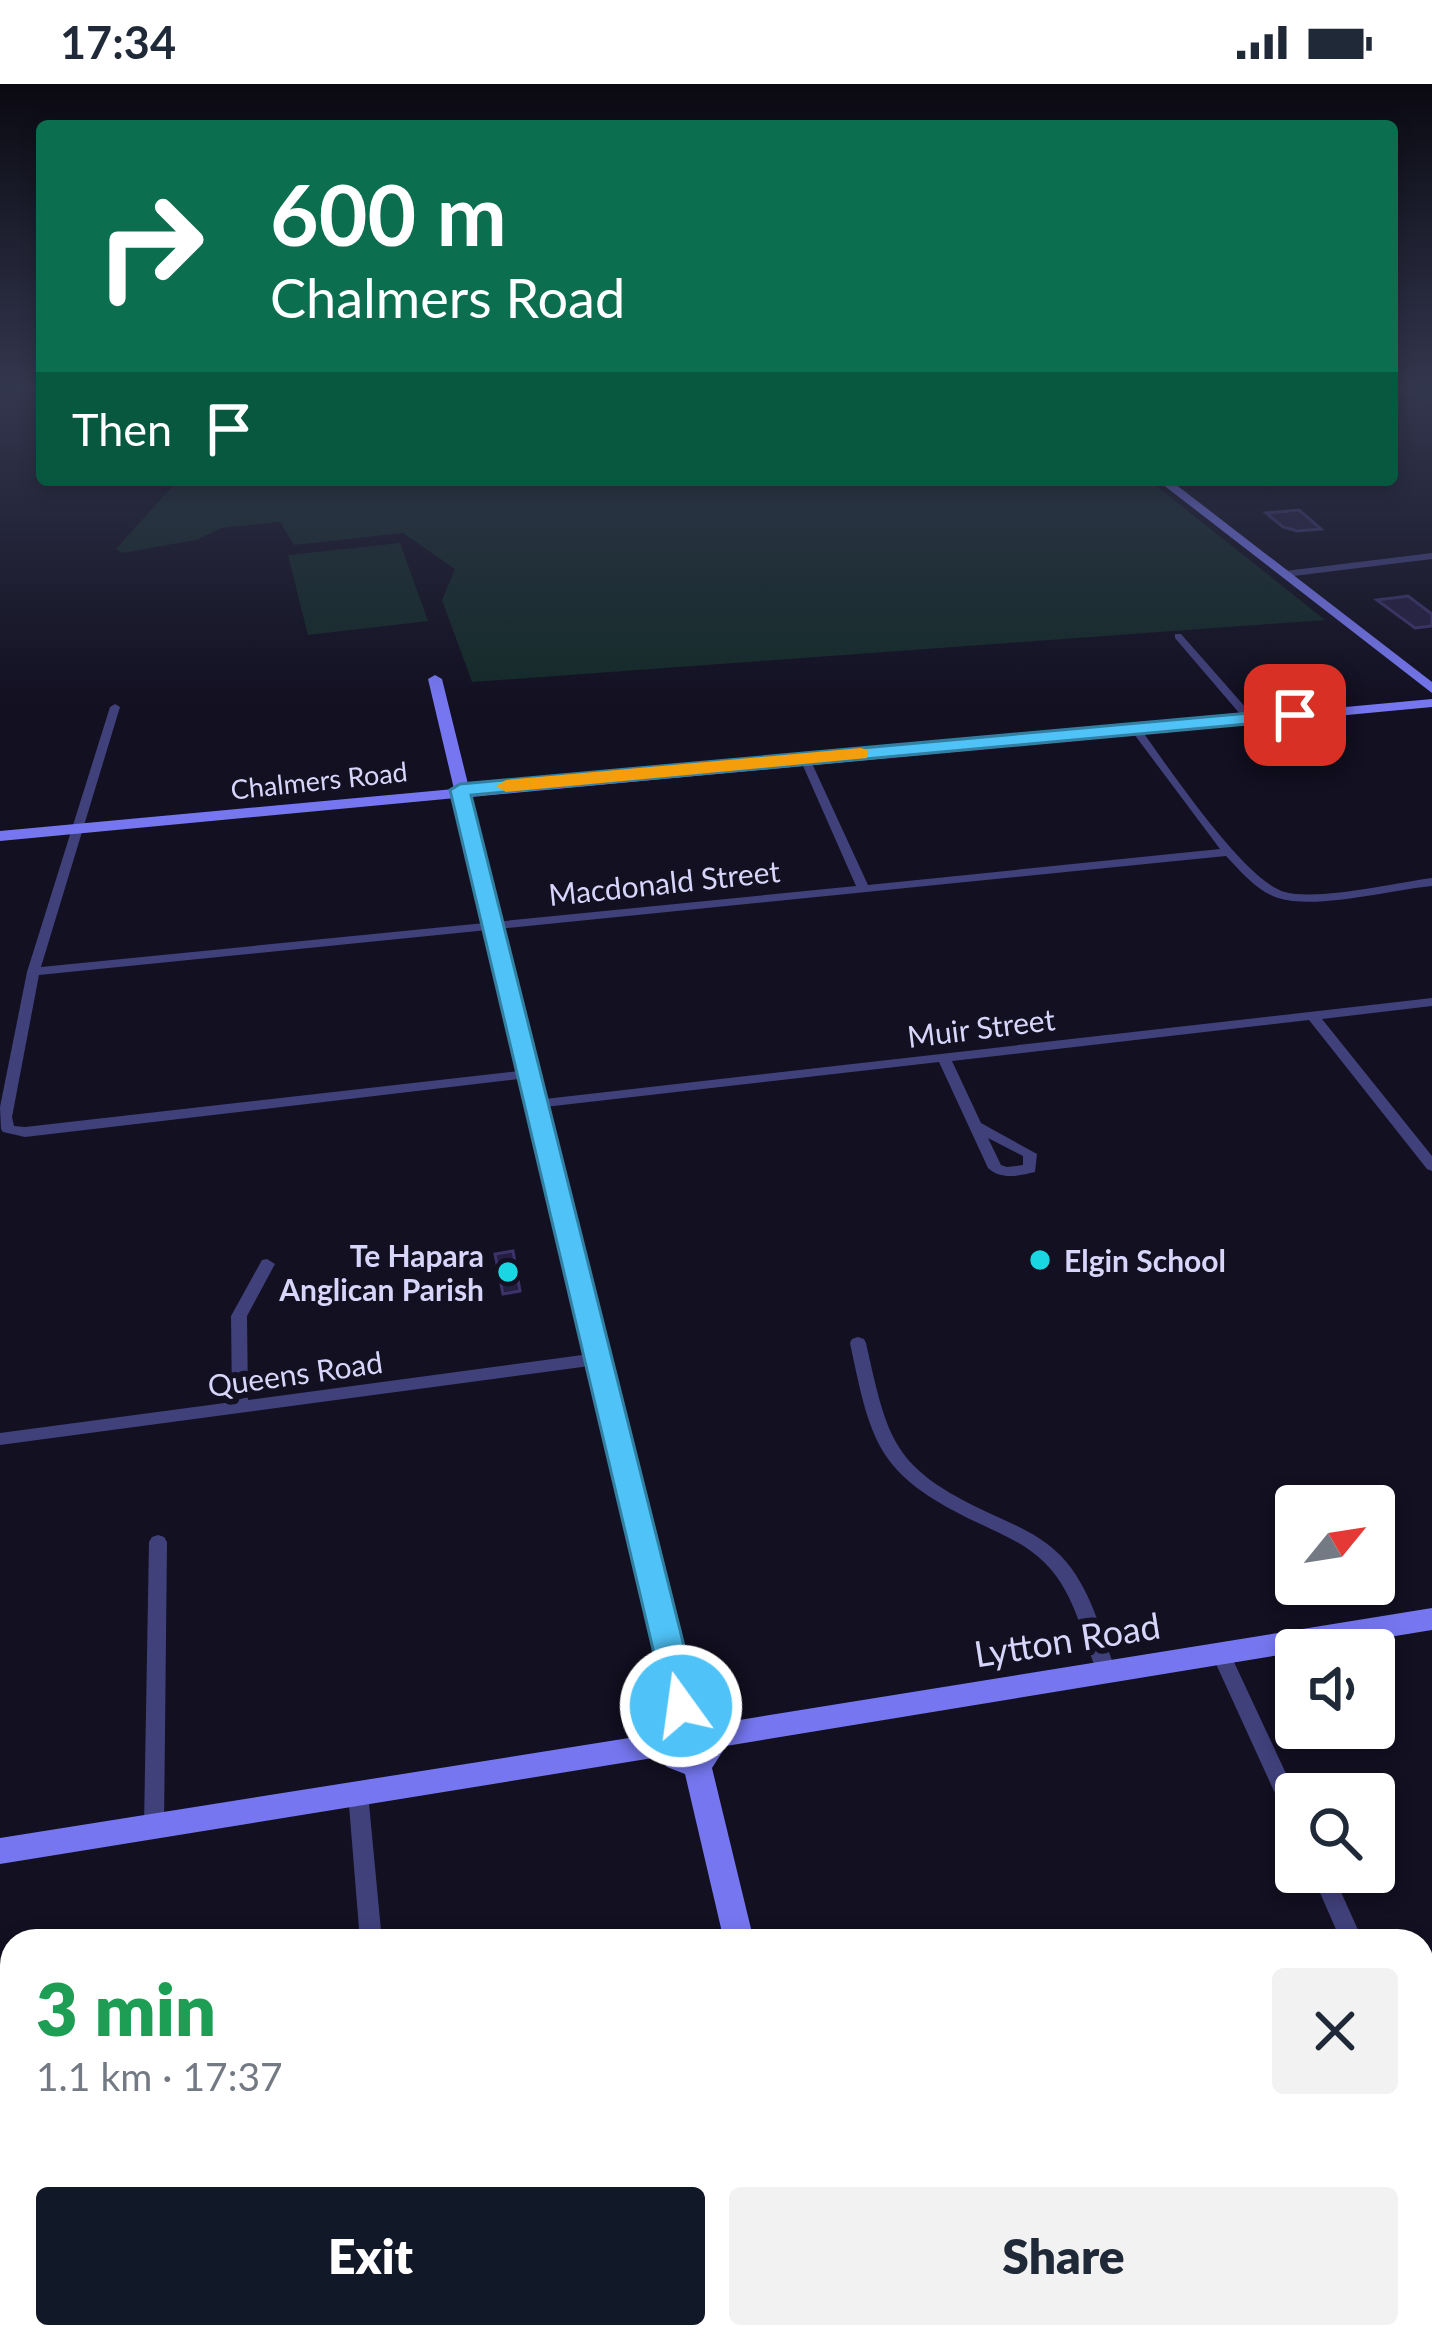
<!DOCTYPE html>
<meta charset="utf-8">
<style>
:root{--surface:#fff;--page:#f2f2f3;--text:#1f2937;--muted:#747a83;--accent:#111827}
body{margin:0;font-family:Lato,sans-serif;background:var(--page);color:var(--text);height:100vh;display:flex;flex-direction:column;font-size:45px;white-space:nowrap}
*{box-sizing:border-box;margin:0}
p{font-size:39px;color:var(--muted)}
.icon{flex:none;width:66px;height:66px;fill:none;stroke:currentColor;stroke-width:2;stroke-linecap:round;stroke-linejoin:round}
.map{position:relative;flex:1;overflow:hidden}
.panel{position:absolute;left:0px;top:1845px;width:1434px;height:420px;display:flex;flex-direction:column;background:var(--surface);border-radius:36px 36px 0 0;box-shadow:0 6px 18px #0003}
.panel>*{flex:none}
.guide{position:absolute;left:36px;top:36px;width:1362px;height:366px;border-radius:12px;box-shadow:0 6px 18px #0003;background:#0b6e4f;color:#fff;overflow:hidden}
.needle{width:78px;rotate:60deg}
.buttons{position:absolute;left:1275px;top:1401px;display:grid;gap:24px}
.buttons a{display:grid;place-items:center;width:120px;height:120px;border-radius:12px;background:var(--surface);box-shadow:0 6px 18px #0003;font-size:60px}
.pin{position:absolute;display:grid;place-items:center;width:102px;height:102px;color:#fff;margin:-51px;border-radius:24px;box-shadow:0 6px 18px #0006}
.me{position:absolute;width:132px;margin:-66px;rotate:346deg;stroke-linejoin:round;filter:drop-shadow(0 0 9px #0008)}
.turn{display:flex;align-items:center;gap:42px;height:252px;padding:0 36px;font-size:54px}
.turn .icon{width:156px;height:156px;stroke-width:2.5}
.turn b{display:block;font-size:84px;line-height:102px}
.then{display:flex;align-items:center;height:114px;padding:0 36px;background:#0003;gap:24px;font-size:45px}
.round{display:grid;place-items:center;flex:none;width:126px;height:126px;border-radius:12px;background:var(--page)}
.overview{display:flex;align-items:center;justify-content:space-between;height:204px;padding:0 36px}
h1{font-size:72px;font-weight:800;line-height:90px;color:#1e9e55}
.button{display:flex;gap:24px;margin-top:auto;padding:24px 36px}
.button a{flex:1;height:138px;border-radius:12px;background:var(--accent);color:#fff;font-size:48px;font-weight:800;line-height:138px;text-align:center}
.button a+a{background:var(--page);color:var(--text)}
.status{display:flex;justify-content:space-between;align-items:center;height:84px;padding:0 60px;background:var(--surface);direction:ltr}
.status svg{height:33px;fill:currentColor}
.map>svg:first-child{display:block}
</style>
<div class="status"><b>17:34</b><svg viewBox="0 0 49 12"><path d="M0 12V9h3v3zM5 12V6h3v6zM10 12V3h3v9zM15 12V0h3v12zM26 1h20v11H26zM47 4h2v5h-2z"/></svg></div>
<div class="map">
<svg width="1432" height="2265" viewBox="0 0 1432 2265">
<rect width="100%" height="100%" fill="#121021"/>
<!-- green -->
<g fill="#142a29">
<path d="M178 396H1149L1325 536 472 598 442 516 455 485 403 449 294 461 280 438 222 444 196 456 122 469 116 465Z"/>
<path d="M400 459 428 537 308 551 288 471Z"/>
</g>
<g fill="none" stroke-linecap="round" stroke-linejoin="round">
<!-- river -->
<path fill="#152a46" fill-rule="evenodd" d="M1392 301 1432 309V319L1392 308Z"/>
</g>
<!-- building -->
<g fill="#241e40" stroke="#3b3369" stroke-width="3">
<path d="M1299 426 1321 445 1297 447 1283 443 1266 429Z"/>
<path d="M1408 512 1432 530V542L1415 544 1377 516Z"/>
<path d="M513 1167 520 1207 503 1210 495 1170Z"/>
</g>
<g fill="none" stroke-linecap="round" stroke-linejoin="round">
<!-- street -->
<g fill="#40407b" fill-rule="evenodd">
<path d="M1432 469V475L1285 493 1280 490 1285 487Z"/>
<path d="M1175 550H1181L1254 633V637H1246L1175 554Z"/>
<path d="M115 620 120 623 41 883 856 802 800 675 805 672 810 675 868 801 1220 765 1131 646 1136 643 1140 644C1166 680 1245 798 1285 808 1318 817 1395 799 1432 794V802C1391 806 1316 826 1278 814 1257 807 1241 788 1226 772L39 891 12 1033 14 1042 25 1043 528 986 535 990 528 994 25 1053 3 1048 1 1045 0 1023 27 888 110 623Z"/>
<path d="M1432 914V922L1322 935 1432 1072V1087L1427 1085 1309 936 952 977 981 1039 1037 1070 1035 1088C1018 1092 1001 1096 988 1084L939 978 536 1024 529 1020 536 1016ZM988 1054 1023 1072V1081L1007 1083 1001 1081Z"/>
<path d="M267 1175 275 1180 247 1232 248 1316 597 1269 603 1271 605 1275 603 1279 597 1281 0 1361V1349L232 1318 231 1232 262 1176Z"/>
<path d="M858 1253 864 1255 866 1259C888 1358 893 1384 989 1429 1015 1441 1041 1451 1061 1472 1091 1503 1101 1550 1117 1589L1114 1595 1107 1597 1100 1595C1083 1556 1076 1510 1045 1479 1025 1459 999 1449 974 1437 877 1390 871 1359 850 1259L852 1255Z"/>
<path d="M158 1451 164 1453 167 1458 164 1742 161 1749 154 1751 147 1749 144 1742 149 1458 152 1453Z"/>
<path d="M1220 1561 1227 1563 1296 1711V1742L1289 1740 1211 1569 1213 1563Z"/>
<path d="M358 1700 365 1703 368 1709 382 1857H360L348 1709 351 1703Z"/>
<path d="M1311 1788H1332L1363 1857H1341Z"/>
<path d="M1422 1917 1432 1918V1940L1422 1939Z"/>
<path d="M391 2253H417L419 2265H393Z"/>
</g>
<!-- secondary -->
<g fill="#7677f0" fill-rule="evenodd">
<path d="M1157 396H1170L1432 598V609Z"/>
<path d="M435 591 442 595 469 704 1432 615V623L471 713 694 1621 712 1627 721 1639 1432 1524V1546L726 1662 712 1684 754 1857H724L685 1690 667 1683 659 1673 0 1780V1754L654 1650 669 1627 456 714 0 757V747L454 705 428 595ZM690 1644 699 1653V1660L692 1665H687L681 1657V1650Z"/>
<path d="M815 2253H851L854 2265H818Z"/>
</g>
</g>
<!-- sky -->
<linearGradient id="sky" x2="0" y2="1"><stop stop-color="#0a0912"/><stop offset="0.49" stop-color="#33374e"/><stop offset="1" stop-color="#33374e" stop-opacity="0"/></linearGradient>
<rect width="1432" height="618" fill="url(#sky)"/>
<!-- route -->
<path fill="#4fc3f7" stroke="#337fa1" stroke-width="3" d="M1295 625 1305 631 1302 635 471 711 699 1622 694 1633 681 1638 669 1633 450 706 460 700Z"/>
<!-- slow -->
<path fill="#f59e0b" d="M861 664 867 666V674L506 708 496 702 506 696Z"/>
<!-- markers -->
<g fill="#19d6e2" stroke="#121021" stroke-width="4.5">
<circle cx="1040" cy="1176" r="12"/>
<circle cx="508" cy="1188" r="12"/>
</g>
<g text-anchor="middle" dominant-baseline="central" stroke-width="12" stroke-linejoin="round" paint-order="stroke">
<!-- far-street labels -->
<g font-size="27" fill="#d7d5fa" stroke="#121021">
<text transform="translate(319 696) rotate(-6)">Chalmers Road</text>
</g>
<!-- street labels -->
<g font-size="30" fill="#d7d5fa" stroke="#121021">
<text transform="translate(664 798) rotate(-6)">Macdonald Street</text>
<text transform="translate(981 943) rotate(-7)">Muir Street</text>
<text transform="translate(295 1289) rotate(-8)">Queens Road</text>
</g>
<!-- poi labels -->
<g font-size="30" font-weight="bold" fill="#d7d5fa" stroke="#121021" text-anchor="end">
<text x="484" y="1171">Te Hapara<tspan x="484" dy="34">Anglican Parish</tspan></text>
<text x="1064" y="1176" text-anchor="start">Elgin School</text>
</g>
<!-- near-street labels -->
<g font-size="36" fill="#d7d5fa" stroke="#121021">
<text transform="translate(1067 1555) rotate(-9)">Lytton Road</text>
</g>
</g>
</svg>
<div class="buttons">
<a><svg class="needle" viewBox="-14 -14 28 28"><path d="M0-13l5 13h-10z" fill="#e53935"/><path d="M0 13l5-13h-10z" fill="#747a83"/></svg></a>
<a><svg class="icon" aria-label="sound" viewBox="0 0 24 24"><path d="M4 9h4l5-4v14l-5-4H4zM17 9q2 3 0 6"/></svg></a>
<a><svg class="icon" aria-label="search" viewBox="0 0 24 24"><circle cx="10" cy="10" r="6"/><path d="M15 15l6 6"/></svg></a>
</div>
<div class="pin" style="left:1295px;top:631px;background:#d93025"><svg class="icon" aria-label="arrive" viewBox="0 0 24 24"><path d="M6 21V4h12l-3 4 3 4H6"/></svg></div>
<svg class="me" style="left:681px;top:1622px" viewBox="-20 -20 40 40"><circle r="17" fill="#4fc3f7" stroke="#fff" stroke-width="3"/><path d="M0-11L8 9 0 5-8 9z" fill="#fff"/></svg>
<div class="guide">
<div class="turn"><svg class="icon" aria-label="right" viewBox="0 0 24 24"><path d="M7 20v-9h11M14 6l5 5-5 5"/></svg><div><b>600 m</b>Chalmers Road</div></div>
<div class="then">Then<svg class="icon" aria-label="arrive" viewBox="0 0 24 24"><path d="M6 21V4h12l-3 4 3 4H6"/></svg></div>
</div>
<section class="panel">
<div class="overview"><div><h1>3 min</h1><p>1.1 km · 17:37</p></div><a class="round"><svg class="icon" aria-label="close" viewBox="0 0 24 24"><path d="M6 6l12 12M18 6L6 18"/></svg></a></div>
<div class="button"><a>Exit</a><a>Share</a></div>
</section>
</div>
